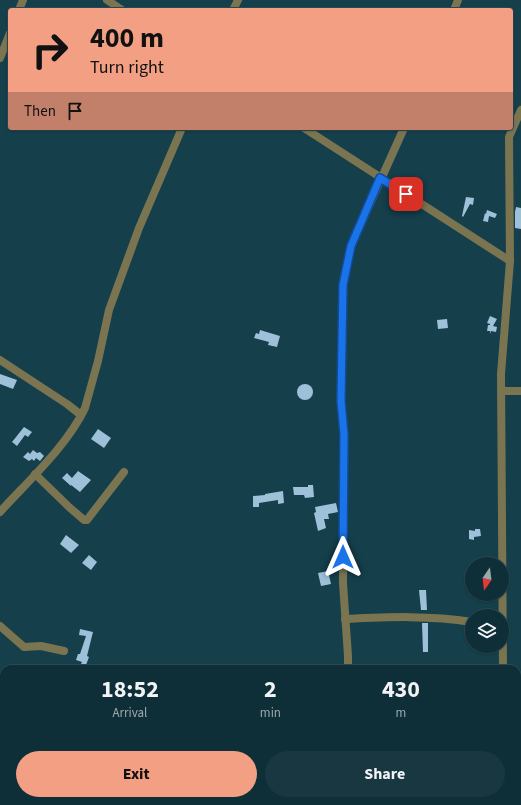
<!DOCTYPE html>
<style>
:root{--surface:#0f2f38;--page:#183740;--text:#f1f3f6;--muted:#9ba9ae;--line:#2f4a53;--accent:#f39f84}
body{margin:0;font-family:"Source Sans 3",sans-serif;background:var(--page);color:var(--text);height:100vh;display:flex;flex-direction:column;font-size:15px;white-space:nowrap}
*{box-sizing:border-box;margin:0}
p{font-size:13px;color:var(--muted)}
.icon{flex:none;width:22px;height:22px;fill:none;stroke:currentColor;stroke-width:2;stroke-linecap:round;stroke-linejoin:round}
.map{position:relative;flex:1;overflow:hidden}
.details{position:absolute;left:0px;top:665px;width:521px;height:140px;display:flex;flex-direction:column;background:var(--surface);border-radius:12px 12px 0 0;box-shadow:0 1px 3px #0004,0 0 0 1px var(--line)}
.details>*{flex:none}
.guide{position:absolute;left:8px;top:8px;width:505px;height:122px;border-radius:4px;box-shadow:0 1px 3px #0004,0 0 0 1px var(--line);background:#f39f84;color:#111;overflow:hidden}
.needle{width:26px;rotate:194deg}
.fabs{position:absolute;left:465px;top:557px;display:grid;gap:8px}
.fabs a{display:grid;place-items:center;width:44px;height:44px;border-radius:50%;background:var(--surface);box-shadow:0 1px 3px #0004,0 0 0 1px var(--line);font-size:20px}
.pin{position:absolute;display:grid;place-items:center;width:34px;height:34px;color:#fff;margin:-17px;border-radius:8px;box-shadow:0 2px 6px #0006}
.me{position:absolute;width:44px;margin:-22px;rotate:0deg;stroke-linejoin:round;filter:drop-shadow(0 0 3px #0008)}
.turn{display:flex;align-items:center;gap:14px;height:84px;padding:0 16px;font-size:18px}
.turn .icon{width:52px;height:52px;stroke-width:2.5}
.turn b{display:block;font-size:28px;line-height:34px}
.then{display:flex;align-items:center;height:38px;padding:0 16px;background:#0003;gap:8px;font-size:15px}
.eta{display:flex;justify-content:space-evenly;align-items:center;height:68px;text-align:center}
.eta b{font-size:24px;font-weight:700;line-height:28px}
.primary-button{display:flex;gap:8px;margin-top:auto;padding:8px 16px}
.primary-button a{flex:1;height:46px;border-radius:24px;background:var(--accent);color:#111;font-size:16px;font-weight:700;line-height:46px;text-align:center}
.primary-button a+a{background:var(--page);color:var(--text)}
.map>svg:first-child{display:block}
</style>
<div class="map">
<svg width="521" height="805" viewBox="0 0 521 805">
<rect width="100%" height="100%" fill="#143f4b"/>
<!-- building -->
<g fill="#9ec1d9">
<path d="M466 197 474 198 473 205 470 204 463 217 462 216Z"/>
<path d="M516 207 521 208V229L515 228V212Z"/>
<path d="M487 210 497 214 495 218 489 216 488 222 483 221 485 213 486 214Z"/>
<path d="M490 316 497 319 493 326 497 327 496 332 491 331 490 334V331H487L488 325H490V324L487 323Z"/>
<path d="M447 319 448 328 438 329 437 320Z"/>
<path d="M260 330 280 336 277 347 268 345 269 342 254 338 256 333 259 334Z"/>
<path d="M0 374 17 380 13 389 0 384Z"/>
<circle cx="305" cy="392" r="8"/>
<path d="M24 427 32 432 28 437 25 435 17 446 12 442Z"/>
<path d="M98 429 111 438 104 448 91 439Z"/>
<path d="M33 450 37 453 40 452 44 456 40 461 36 458 34 461 32 459 29 461 23 457 28 452 30 454Z"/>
<path d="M78 471 91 480 80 492 71 485V486L62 478 67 473 72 478Z"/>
<path d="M308 485H313L314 497 305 498 304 495H294L293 487H308Z"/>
<path d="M283 491 284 503 278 504V500L259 503V507H253V496L265 495V494Z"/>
<path d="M336 503 338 512 328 514 329 519H324L326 528 318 531 314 513 316 512 315 507Z"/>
<path d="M475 529H480L481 536 474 537V540L469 539V530L475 531Z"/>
<path d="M66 535 79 545 71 553 60 544Z"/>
<path d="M89 555 97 562 91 570 82 563Z"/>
<path d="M328 571 331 584 321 586 318 573Z"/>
<path d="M419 590H426L427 610H421Z"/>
<path d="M422 623H428V652H423Z"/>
<path d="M80 629 93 632 87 656 89 657 86 665 81 664 82 662 76 660 78 654H80L86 636 79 635Z"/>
</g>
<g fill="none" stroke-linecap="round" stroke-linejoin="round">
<!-- minor -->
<g stroke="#7b7451" stroke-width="8">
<path d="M107 0 122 10"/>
<path d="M19 10 23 0"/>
<path d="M233 10 238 0"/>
<path d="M454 10 458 0"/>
<path d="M0 58 10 33"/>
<path d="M304 128 510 261"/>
<path d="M0 360 67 404 81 415"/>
<path d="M501 391H521"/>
<path d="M35 474 69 507 84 520H87L124 472"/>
<path d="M0 512C28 481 67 446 85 408L98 361 109 310 139 228 182 128"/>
<path d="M345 619C388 617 430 615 472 622"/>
<path d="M0 626 24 647 41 646 64 651"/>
<path d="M348 669V656L343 583 344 434 341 401 343 285 351 246 404 128"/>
<path d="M503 669 501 374 510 261 509 137 521 110"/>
<path d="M151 801V805"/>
<path d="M324 801V805"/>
<path d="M2 805 6 801"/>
<path d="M503 805V801"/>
</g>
</g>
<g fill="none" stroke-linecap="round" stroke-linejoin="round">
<!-- route casing -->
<g stroke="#114b97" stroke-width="10">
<path id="route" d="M343 557 344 434 341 401 343 285 351 246 380 178 406 194"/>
</g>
<!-- route -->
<use href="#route" stroke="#1a73e8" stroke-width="7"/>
</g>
</svg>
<div class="fabs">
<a><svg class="needle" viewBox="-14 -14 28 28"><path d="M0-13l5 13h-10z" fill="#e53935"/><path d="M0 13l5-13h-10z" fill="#9ba9ae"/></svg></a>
<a><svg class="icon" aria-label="layers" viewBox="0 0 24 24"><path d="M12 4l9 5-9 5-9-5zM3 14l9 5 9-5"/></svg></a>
</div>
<div class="pin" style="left:406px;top:194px;background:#d93025"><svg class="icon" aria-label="arrive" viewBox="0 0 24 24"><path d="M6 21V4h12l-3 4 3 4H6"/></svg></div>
<svg class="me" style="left:343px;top:557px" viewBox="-20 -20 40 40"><path d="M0-17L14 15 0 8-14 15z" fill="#1a73e8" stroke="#fff" stroke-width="4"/></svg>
<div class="guide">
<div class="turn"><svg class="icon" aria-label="right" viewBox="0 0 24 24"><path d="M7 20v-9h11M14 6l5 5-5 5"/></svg><div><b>400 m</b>Turn right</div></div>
<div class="then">Then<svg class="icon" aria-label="arrive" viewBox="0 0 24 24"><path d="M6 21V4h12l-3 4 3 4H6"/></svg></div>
</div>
<section class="details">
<div class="eta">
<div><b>18:52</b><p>Arrival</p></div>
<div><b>2</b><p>min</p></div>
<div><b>430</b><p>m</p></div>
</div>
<div class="primary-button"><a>Exit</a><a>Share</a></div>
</section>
</div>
